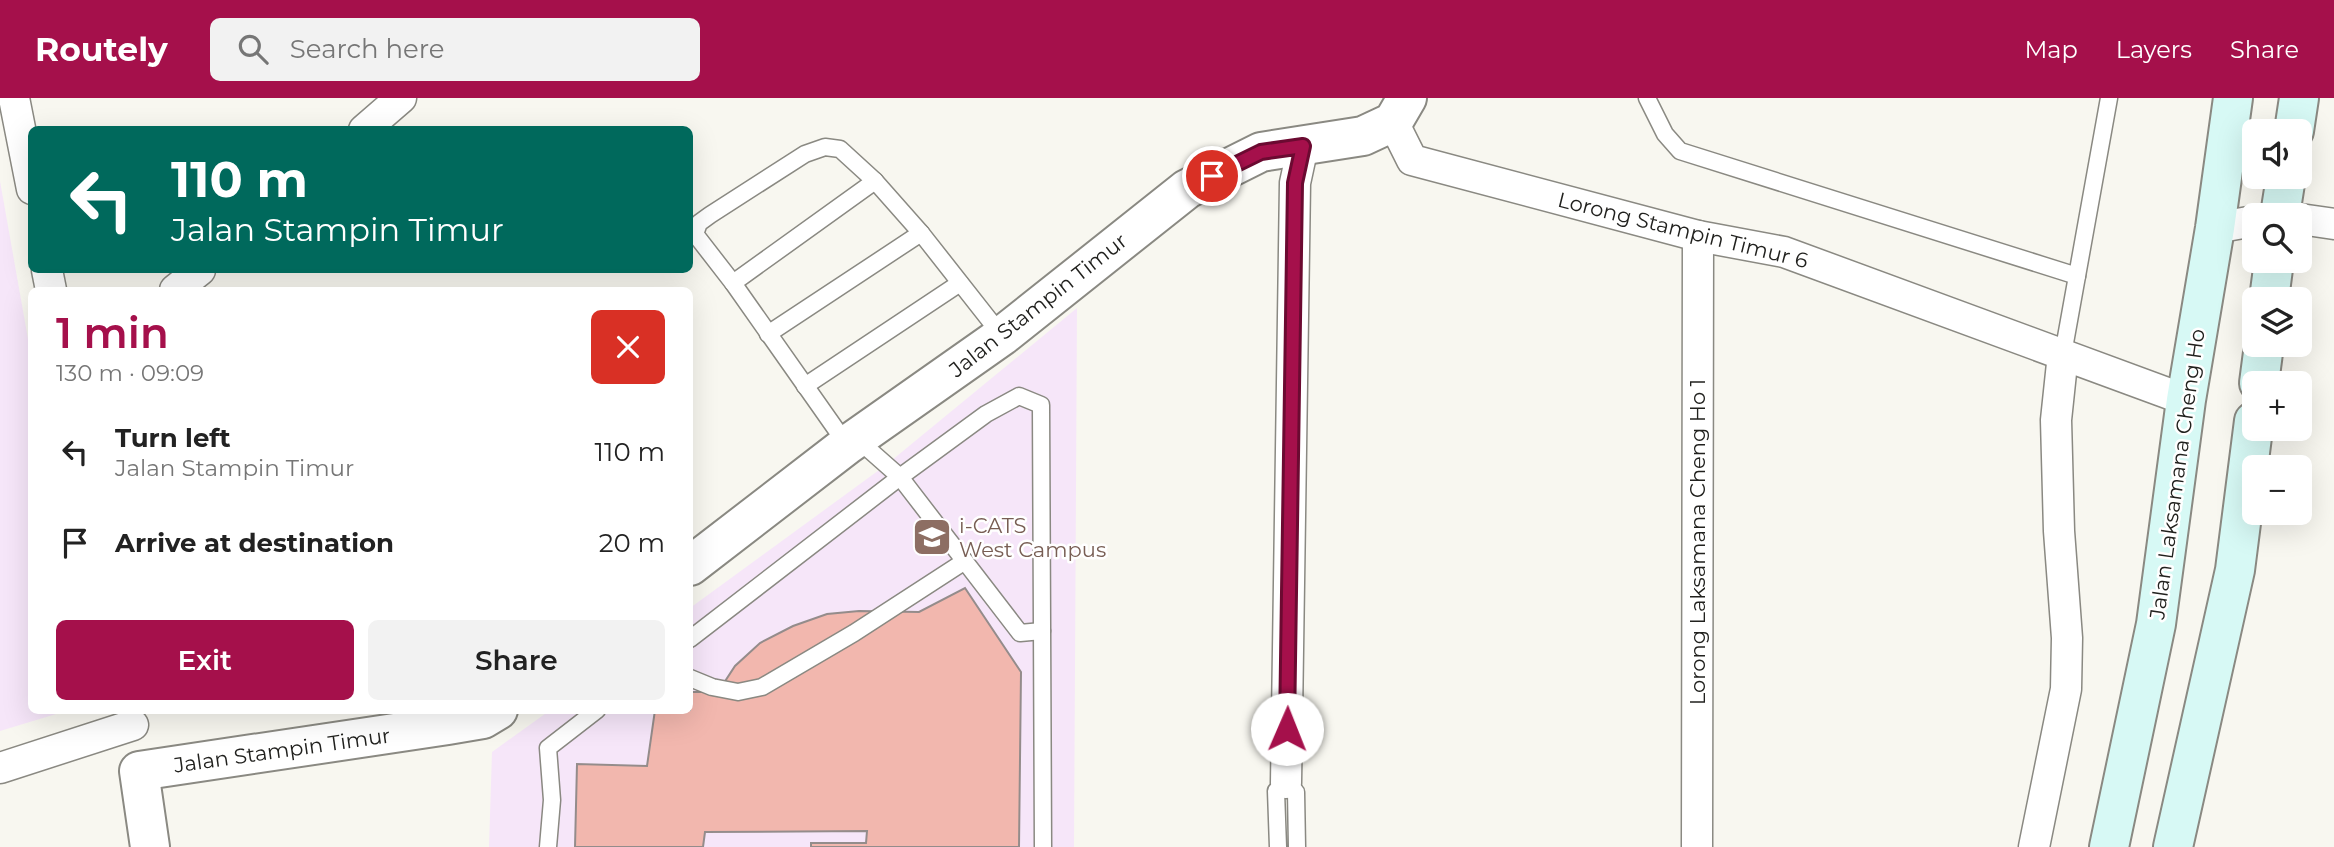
<!DOCTYPE html>
<meta charset="utf-8">
<style>
:root{--surface:#fff;--page:#f2f2f2;--text:#222;--muted:#767676;--accent:#a5104b}
body{margin:0;font-family:Montserrat,sans-serif;background:var(--page);color:var(--text);height:100vh;display:flex;flex-direction:column;font-size:26px;white-space:nowrap}
*{box-sizing:border-box;margin:0}
p{font-size:23px;color:var(--muted)}
.icon{flex:none;width:38px;height:38px;fill:none;stroke:currentColor;stroke-width:2;stroke-linecap:round;stroke-linejoin:round}
.map{position:relative;flex:1;overflow:hidden}
.sheet{position:absolute;left:28px;top:189px;width:665px;height:427px;display:flex;flex-direction:column;background:var(--surface);border-radius:10px;box-shadow:0 7px 28px #0002}
.sheet>*{flex:none}
.banner{position:absolute;left:28px;top:28px;width:665px;height:147px;border-radius:10px;box-shadow:0 7px 28px #0002;background:#00695c;color:#fff;overflow:hidden}
.controls{position:absolute;left:2242px;top:21px;display:grid;gap:14px}
.controls a{display:grid;place-items:center;width:70px;height:70px;border-radius:10px;background:var(--surface);box-shadow:0 7px 28px #0002;font-size:35px}
.pin{position:absolute;display:grid;place-items:center;width:60px;height:60px;color:#fff;margin:-30px;border:4px solid #fff;border-radius:50%;box-shadow:0 2px 7px #0007}
.me{position:absolute;width:77px;margin:-38px;rotate:1deg;stroke-linejoin:round;filter:drop-shadow(0 0 5px #0008)}
.turn{display:flex;align-items:center;gap:24px;height:147px;padding:0 28px;font-size:32px}
.turn .icon{width:91px;height:91px;stroke-width:2.5}
.turn b{display:block;font-size:49px;line-height:60px}
.round{display:grid;place-items:center;flex:none;width:74px;height:74px;border-radius:10px;background:var(--page)}
.head{display:flex;align-items:center;justify-content:space-between;height:119px;padding:0 28px}
h1{font-size:42px;font-weight:600;line-height:52px;color:var(--accent)}
.action{display:flex;gap:14px;margin-top:auto;padding:14px 28px}
.action a{flex:1;height:80px;border-radius:10px;background:var(--accent);color:#fff;font-size:28px;font-weight:600;line-height:80px;text-align:center}
.action a+a{background:var(--page);color:var(--text)}
ul{padding:0;list-style:none}
li{display:flex;align-items:center;gap:21px;height:91px;padding:0 28px}
li div{flex:1}
li b{display:block;font-size:26px}
li em{font-style:normal}
header{display:flex;align-items:center;gap:42px;box-sizing:border-box;height:98px;padding:0 35px;background:var(--accent);color:#fff}
header strong{font-size:33px}
nav{display:flex;gap:38px;margin-inline-start:auto;font-size:24px}
.search{width:490px;height:63px;background:var(--page);display:flex;align-items:center;gap:18px;box-sizing:border-box;padding:0 24px;border-radius:10px;color:var(--muted);font-size:26px}
.map>svg:first-child{display:block}
</style>
<header>
<strong>Routely</strong>
<div class="search"><svg class="icon" aria-label="search" viewBox="0 0 24 24"><circle cx="10" cy="10" r="6"/><path d="M15 15l6 6"/></svg>Search here</div>
<nav><a>Map</a><a>Layers</a><a>Share</a></nav>
</header>
<div class="map">
<svg width="2334" height="749" viewBox="0 0 2334 749">
<rect width="100%" height="100%" fill="#f8f7f0"/>
<!-- education -->
<g fill="#f6e6f9">
<path d="M0 83 31 258 32 612 66 613 0 633Z"/>
<path d="M1077 210 1074 749H489L492 654 549 613 690 612V510L886 367Z"/>
</g>
<!-- building -->
<path fill="#f2b7ae" stroke="#948c8b" stroke-width="2" d="M965 490 1021 574 1019 749H811V745H866L867 733 705 734 703 749H575L577 666 647 668 655 612H690V594H718L735 568 760 545 793 528 827 516 859 513 919 514Z"/>
<g fill="none" stroke-linecap="round" stroke-linejoin="round">
<!-- service casing -->
<g stroke="#8a8982" stroke-width="19">
<g id="service">
<path d="M1647 0 1665 36 1680 53 2077 178"/>
<path d="M733 185 875 83"/>
<path d="M768 236 921 135"/>
<path d="M2063 256 2109 0"/>
<path d="M805 288 960 185"/>
<path d="M857 341 900 379 1020 535 1042 533"/>
<path d="M847 347 733 185 695 136 699 125 710 117 805 56 825 49 840 51 875 83 921 135 1002 238"/>
<path d="M690 541 900 379 986 316 1019 298 1041 307 1043 749"/>
<path d="M690 580 712 589 738 594 762 589 854 535 965 463"/>
<path d="M548 749 552 702 548 650 597 612"/>
<path d="M1278 749 1276 693 1286 685 1296 694 1297 749"/>
</g>
</g>
<!-- minor casing -->
<g stroke="#8a8982" stroke-width="33">
<g id="minor">
<path d="M14 0 32 91"/>
<path d="M1393 24 1412 62 1698 138 1784 154 2186 302"/>
<path d="M364 32 401 0"/>
<path d="M2300 121 2334 126"/>
<path d="M2215 130 2254 123"/>
<path d="M47 172 51 192"/>
<path d="M175 192 200 172"/>
<path d="M0 670 133 627"/>
<path d="M1286 685 1295 85 1303 48"/>
<path d="M1697 749 1698 138"/>
<path d="M2034 749 2066 591 2067 540 2059 433 2056 322 2063 256"/>
</g>
</g>
<!-- tertiary casing -->
<g stroke="#8a8982" stroke-width="42">
<g id="tertiary">
<path d="M690 468 847 347 1002 238 1187 91 1261 54 1363 38 1393 24 1407 0"/>
<path d="M150 749 139 673 448 627 483 621 498 612"/>
</g>
</g>
<!-- secondary casing -->
<g stroke="#8a8982" stroke-width="42">
<g id="secondary">
<path d="M2294 33 2299 0"/>
<path d="M2280 117 2286 79"/>
<path d="M2269 201 2274 163"/>
<path d="M2259 285 2264 247"/>
<path d="M2109 749 2156 526 2186 302 2215 130 2233 0"/>
<path d="M2173 749 2235 472 2254 323"/>
</g>
</g>
<!-- service -->
<use href="#service" stroke="#fff" stroke-width="16"/>
<!-- minor -->
<use href="#minor" stroke="#fff" stroke-width="30"/>
<!-- tertiary -->
<use href="#tertiary" stroke="#fff" stroke-width="38"/>
<!-- secondary -->
<use href="#secondary" stroke="#d7f9f5" stroke-width="38"/>
</g>
<g fill="none" stroke-linecap="round" stroke-linejoin="round">
<!-- route casing -->
<g stroke="#6b0a31" stroke-width="18">
<path id="route" d="M1212 78 1261 54 1303 48 1295 85 1287 631"/>
</g>
<!-- route -->
<use href="#route" stroke="#a5104b" stroke-width="12"/>
</g>
<!-- icons -->
<defs>
<g id="university-square" transform="scale(2.0125)"><rect x="-9" y="-9" width="18" height="18" rx="4" fill="#8d6e63" stroke="#fff"/><path d="M0-5L7-2L0 1L-7-2ZM-4 1L0 2.5L4 1V4Q0 6-4 4Z" fill="#fff"/></g>
</defs>
<g fill-rule="evenodd">
<use href="#university-square" x="932" y="439"/>
</g>
<g text-anchor="middle" dominant-baseline="central" stroke-width="5" stroke-linejoin="round" paint-order="stroke">
<!-- street labels -->
<g font-size="21" fill="#21211e" stroke="#fff">
<text transform="translate(1683 132) rotate(14)">Lorong Stampin Timur 6</text>
<text transform="translate(1038 207) rotate(-38)">Jalan Stampin Timur</text>
<text transform="translate(2177 376) rotate(-82)">Jalan Laksamana Cheng Ho</text>
<text transform="translate(1697 444) rotate(-90)">Lorong Laksamana Cheng Ho 1</text>
<text transform="translate(282 652) rotate(-8)">Jalan Stampin Timur</text>
</g>
<!-- education labels -->
<g font-size="21" fill="#785e54" stroke="#fff" text-anchor="start">
<text x="959" y="427">i-CATS<tspan x="959" dy="24">West Campus</tspan></text>
</g>
</g>
</svg>
<div class="controls">
<a><svg class="icon" aria-label="sound" viewBox="0 0 24 24"><path d="M4 9h4l5-4v14l-5-4H4zM17 9q2 3 0 6"/></svg></a>
<a><svg class="icon" aria-label="search" viewBox="0 0 24 24"><circle cx="10" cy="10" r="6"/><path d="M15 15l6 6"/></svg></a>
<a><svg class="icon" aria-label="layers" viewBox="0 0 24 24"><path d="M12 4l9 5-9 5-9-5zM3 14l9 5 9-5"/></svg></a>
<a>+</a>
<a>−</a>
</div>
<div class="pin" style="left:1212px;top:78px;background:#d93025"><svg class="icon" aria-label="arrive" viewBox="0 0 24 24"><path d="M6 21V4h12l-3 4 3 4H6"/></svg></div>
<svg class="me" style="left:1287px;top:631px" viewBox="-20 -20 40 40"><circle r="19" fill="#fff"/><path d="M0-13L10 11 0 6-10 11z" fill="#a5104b"/></svg>
<div class="banner">
<div class="turn"><svg class="icon" aria-label="left" viewBox="0 0 24 24"><path d="M17 20v-9H6M10 6l-5 5 5 5"/></svg><div><b>110 m</b>Jalan Stampin Timur</div></div>
</div>
<section class="sheet">
<div class="head"><div><h1>1 min</h1><p>130 m · 09:09</p></div><a class="round" style="background:#d93025;color:#fff"><svg class="icon" aria-label="close" viewBox="0 0 24 24"><path d="M6 6l12 12M18 6L6 18"/></svg></a></div>
<ul>
<li><svg class="icon" aria-label="left" viewBox="0 0 24 24"><path d="M17 20v-9H6M10 6l-5 5 5 5"/></svg><div><b>Turn left</b><p>Jalan Stampin Timur</p></div><em>110 m</em></li>
<li><svg class="icon" aria-label="arrive" viewBox="0 0 24 24"><path d="M6 21V4h12l-3 4 3 4H6"/></svg><div><b>Arrive at destination</b></div><em>20 m</em></li>
</ul>
<div class="action"><a>Exit</a><a>Share</a></div>
</section>
</div>
